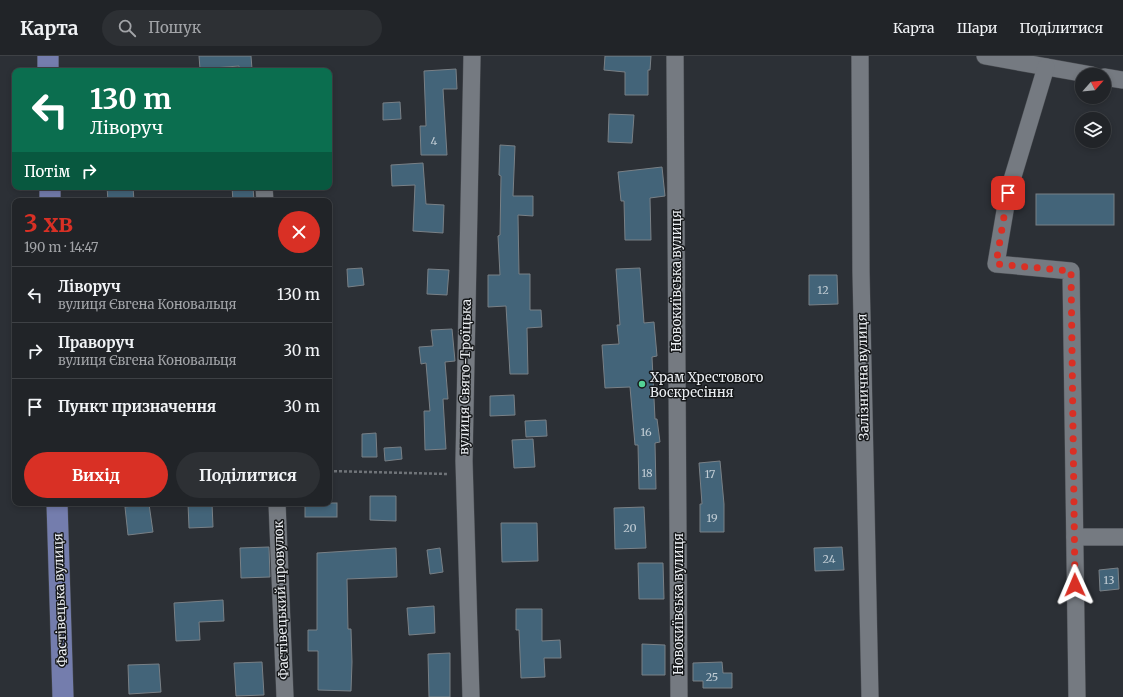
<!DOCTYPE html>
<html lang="uk">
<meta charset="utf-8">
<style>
:root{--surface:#212428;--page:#2d3034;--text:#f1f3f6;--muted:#a2a4a8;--line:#3e4145;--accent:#d93025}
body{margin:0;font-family:Merriweather,serif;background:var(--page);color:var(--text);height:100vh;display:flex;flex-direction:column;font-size:15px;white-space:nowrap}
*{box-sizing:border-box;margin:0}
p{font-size:13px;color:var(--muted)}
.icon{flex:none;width:22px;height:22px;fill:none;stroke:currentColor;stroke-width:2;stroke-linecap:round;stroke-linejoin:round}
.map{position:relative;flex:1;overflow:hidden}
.side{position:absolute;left:12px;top:142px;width:320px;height:308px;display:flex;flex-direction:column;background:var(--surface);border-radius:8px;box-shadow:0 2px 6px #0003,0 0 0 1px var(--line)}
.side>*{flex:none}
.top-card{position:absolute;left:12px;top:12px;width:320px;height:122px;border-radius:8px;box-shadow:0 2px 6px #0003,0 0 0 1px var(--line);background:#0b6e4f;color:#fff;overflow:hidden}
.needle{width:26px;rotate:63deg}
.controls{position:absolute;left:1075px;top:12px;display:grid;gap:8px}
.controls a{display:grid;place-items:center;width:36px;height:36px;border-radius:50%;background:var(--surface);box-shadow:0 2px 6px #0003,0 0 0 1px var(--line);font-size:20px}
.pin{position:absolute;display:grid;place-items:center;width:34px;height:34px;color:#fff;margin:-17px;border-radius:8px;box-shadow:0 2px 6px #0006}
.me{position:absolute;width:44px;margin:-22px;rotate:359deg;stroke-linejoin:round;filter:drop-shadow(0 0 3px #0008)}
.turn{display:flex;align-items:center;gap:14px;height:84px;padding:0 12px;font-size:18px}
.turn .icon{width:52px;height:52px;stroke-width:2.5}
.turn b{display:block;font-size:28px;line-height:34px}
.then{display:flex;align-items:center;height:38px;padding:0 12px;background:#0003;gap:8px;font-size:15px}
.round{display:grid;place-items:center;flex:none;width:42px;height:42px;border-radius:21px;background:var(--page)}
.headline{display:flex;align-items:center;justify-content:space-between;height:68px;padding:0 12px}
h1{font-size:24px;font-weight:700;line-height:30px;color:var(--accent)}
.button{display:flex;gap:8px;margin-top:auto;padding:8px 12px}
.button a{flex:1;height:46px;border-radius:24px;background:var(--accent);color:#fff;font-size:16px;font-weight:700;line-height:46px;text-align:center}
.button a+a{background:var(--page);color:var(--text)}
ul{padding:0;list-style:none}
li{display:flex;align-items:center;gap:12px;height:56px;padding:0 12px;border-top:1px solid var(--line)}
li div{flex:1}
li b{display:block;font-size:15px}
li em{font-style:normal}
header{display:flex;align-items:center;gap:24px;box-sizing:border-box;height:56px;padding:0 20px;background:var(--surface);border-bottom:1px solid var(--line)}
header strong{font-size:19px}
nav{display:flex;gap:22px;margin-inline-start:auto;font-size:14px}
.search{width:280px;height:36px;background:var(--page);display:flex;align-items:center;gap:10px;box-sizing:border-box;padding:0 14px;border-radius:22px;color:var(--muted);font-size:15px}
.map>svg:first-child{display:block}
</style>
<header>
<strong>Карта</strong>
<div class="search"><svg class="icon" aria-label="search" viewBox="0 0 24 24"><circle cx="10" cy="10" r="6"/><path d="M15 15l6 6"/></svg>Пошук</div>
<nav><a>Карта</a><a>Шари</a><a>Поділитися</a></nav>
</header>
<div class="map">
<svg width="1123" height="641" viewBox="0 0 1123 641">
<rect width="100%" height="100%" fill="#2c3036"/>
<!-- building -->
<g fill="#436479" stroke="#798086">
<path d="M199 0H251L252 13H239V10L200 13Z"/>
<path d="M605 0H651L650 14H648V39H625V16L604 14Z"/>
<path d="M456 13 457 33H443L447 99H421L420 70H426L424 15Z"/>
<path d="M400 46 401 63 383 64V47Z"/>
<path d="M609 58 634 59 632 87 608 86Z"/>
<path d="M500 89 515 90 513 140H533V160L518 159 519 218H530V254H541L542 271 527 272 528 318H510L506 250 488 251V219H500L498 180 500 179 501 120 499 119Z"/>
<path d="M423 107 426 148 444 149 443 177 413 175 415 129 392 130 391 109Z"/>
<path d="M662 111 665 140 650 142 651 184H625L624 145H621L618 116Z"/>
<path d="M107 131H133L134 145H108Z"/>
<path d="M232 131H253L254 145H233Z"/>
<rect x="1036" y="138" width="78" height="31"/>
<path d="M362 212 364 229 348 231 347 213Z"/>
<path d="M640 212 644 267 654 266 657 300 652 301 655 363H657L660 386 655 387 656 433H639L638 389H635L630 331 605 332 602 289 619 288 617 269H620L616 213Z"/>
<path d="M428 213 449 214 447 239 427 238Z"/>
<path d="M809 219H837L838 248 809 249Z"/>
<path d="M452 273 455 305 445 306 448 343H443L446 393 425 394 424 355H430L426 307 421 308 419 291 433 290 431 274Z"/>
<path d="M514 339 515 359 490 360V340Z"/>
<path d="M546 364 547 380 526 381 525 365Z"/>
<path d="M376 377 377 401H362V378Z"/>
<path d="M533 383 535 411 514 412 512 384Z"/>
<path d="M401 391 402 403 385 405 384 392Z"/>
<path d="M720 405 724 448V476H700V448H702L699 407Z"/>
<path d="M370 440H396V465L370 464Z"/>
<path d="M188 447H212L213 471 189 472Z"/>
<rect x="305" y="447" width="32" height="14"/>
<path d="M149 448 153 476 128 479 125 451Z"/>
<path d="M644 451 646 492 615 493 614 452Z"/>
<path d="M501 467H537L538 505 502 506Z"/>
<path d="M269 491 270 521 241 522 240 492Z"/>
<path d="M842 491 844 514 815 515 814 492Z"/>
<path d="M396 492 397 521 347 523 348 573H351L352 606 351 635 318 634V595H308V574H317V497Z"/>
<path d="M440 492 443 516 430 518 427 494Z"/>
<path d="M638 507H663L664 543H639Z"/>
<path d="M1118 512 1119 533 1100 535 1099 514Z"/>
<path d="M223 544 224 565 199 566 200 584 176 585 174 547Z"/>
<path d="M434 550 435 577 409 579 407 552Z"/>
<path d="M516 553H542V585L560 584 561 602H544L545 621 521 622 519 574H516Z"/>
<path d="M642 588 665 589V619H642Z"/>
<path d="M450 597V641H429L428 598Z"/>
<path d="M262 606 264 639 236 640 234 607Z"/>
<path d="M722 606 723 617H732V632H703V625H693V607Z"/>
<path d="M159 608 161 636 129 638 128 609Z"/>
</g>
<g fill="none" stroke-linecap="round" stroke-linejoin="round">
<!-- minor casing -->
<g stroke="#484b50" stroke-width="18">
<g id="minor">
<path d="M675 0 679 641"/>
<path d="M860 0 861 216 870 641"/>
<path d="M985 0 1092 19"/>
<path d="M1046 11 1008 137 996 208 1071 215 1077 641"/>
<path d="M1104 21 1123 24"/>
<path d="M264 131 265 145"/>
<path d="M277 447 285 641"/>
<path d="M1075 481H1123"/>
<path d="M471 641 464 405 472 0"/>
</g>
</g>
<!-- major casing -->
<g stroke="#484b50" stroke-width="22">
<g id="major">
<path d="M48 0V15"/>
<path d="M50 131V145"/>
<path d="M57 447 63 641"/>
</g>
</g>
<!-- path -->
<path stroke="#6f7378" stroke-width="2.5" stroke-dasharray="3 2" stroke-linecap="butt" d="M329 415 448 418"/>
<!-- minor -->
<use href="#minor" stroke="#757a81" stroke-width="17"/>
<!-- major -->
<use href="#major" stroke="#747dad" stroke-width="21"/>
</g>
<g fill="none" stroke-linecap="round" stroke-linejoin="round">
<!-- route -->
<path stroke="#d93025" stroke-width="7" stroke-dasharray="0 12.6" d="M1008 137 996 208 1071 215 1075 529"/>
</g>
<!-- markers -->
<circle fill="#54d396" stroke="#16181a" stroke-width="1.5" cx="642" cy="328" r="4"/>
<g text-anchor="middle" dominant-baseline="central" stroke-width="3" stroke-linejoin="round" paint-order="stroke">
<!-- number labels -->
<g font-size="11" fill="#c1ccd4">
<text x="434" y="85">4</text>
<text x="823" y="234">12</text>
<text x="646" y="376">16</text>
<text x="647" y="417">18</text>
<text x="710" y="418">17</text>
<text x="712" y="462">19</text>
<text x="630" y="472">20</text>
<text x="829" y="503">24</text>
<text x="1109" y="524">13</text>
<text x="712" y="621">25</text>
</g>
<!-- street labels -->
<g font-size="13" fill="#ebeef2" stroke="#16181a">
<text transform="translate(676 225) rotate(-90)">Новокиївська вулиця</text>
<text transform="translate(465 321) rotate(-89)">вулиця Свято-Троїцька</text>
<text transform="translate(863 321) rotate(-91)">Залізнична вулиця</text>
<text transform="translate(60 544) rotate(-92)">Фастівецька вулиця</text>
<text transform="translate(281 544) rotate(-92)">Фастівецький провулок</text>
<text transform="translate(678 548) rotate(-90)">Новокиївська вулиця</text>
</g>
<!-- poi labels -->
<g font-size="13" fill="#ebeef2" stroke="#16181a" text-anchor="start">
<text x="650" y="321">Храм Хрестового<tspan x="650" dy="15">Воскресіння</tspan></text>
</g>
</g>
</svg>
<div class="controls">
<a><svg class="needle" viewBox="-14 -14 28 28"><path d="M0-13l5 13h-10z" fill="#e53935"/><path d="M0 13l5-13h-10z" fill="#a2a4a8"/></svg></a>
<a><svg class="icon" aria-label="layers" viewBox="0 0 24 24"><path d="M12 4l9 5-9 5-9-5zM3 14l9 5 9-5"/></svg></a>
</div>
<div class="pin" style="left:1008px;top:137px;background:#d93025"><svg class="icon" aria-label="arrive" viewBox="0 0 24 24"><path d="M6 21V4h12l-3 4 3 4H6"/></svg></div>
<svg class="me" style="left:1075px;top:529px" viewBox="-20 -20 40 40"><path d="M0-17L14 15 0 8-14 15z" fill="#d93025" stroke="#fff" stroke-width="4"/></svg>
<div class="top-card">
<div class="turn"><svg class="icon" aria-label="left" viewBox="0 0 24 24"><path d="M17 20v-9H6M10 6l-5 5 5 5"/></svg><div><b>130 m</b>Ліворуч</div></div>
<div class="then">Потім<svg class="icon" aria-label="right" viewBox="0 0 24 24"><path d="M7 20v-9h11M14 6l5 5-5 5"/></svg></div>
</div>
<section class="side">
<div class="headline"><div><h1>3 хв</h1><p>190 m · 14:47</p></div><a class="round" style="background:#d93025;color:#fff"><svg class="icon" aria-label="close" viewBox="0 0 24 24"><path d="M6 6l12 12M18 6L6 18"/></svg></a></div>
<ul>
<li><svg class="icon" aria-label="left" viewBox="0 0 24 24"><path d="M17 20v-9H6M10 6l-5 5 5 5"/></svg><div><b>Ліворуч</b><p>вулиця Євгена Коновальця</p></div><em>130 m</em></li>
<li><svg class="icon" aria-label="right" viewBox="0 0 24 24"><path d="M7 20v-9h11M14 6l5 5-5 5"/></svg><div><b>Праворуч</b><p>вулиця Євгена Коновальця</p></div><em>30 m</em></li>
<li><svg class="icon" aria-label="arrive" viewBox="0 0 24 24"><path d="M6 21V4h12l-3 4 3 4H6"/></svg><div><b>Пункт призначення</b></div><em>30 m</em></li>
</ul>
<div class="button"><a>Вихід</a><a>Поділитися</a></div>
</section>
</div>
